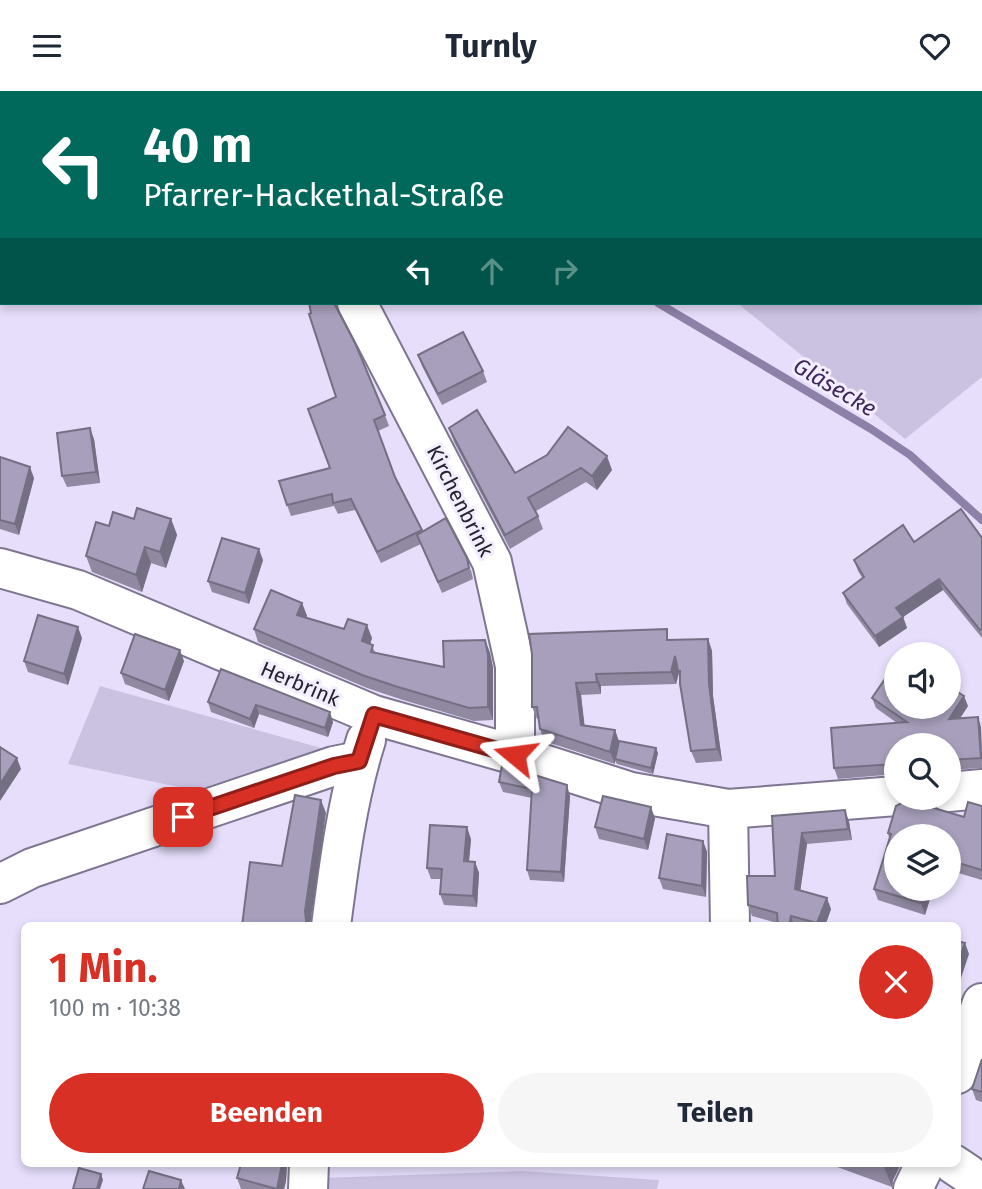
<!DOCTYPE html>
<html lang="de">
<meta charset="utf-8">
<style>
:root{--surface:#fff;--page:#f6f6f7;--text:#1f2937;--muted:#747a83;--accent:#d93025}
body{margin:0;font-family:"Fira Sans",sans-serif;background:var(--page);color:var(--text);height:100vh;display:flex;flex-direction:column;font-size:26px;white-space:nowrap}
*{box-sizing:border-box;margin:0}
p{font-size:23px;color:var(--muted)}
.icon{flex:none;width:38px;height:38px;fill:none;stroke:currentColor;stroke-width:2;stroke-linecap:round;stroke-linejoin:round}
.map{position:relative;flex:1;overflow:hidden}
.sheet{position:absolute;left:21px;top:831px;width:940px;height:245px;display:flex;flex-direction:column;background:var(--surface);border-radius:10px;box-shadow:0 4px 10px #0003}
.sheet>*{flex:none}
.guide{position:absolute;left:0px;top:0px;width:984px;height:214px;box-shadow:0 4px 10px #0003;background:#00695c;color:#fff;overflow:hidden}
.fabs{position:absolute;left:884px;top:551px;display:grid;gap:14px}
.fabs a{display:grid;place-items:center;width:77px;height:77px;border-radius:50%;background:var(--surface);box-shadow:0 4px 10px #0003;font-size:35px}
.pin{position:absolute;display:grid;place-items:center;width:60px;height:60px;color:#fff;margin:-30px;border-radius:14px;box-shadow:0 4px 10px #0006}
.me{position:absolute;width:77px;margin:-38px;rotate:286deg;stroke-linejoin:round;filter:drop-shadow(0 0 5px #0008)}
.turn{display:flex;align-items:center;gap:24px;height:147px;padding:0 28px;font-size:32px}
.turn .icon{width:91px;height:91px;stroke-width:2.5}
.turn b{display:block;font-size:49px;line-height:60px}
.lanes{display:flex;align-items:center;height:66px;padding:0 28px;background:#0003;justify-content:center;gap:35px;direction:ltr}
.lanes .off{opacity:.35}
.round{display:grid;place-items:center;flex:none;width:74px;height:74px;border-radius:37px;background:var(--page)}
.summary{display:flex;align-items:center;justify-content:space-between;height:119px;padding:0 28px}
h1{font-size:42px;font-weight:700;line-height:52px;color:var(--accent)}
.button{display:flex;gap:14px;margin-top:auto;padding:14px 28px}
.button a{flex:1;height:80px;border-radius:42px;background:var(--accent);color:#fff;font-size:28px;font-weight:700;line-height:80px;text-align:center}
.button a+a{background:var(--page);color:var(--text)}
header{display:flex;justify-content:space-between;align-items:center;height:91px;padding:0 28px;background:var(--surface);font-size:32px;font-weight:700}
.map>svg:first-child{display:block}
</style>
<header><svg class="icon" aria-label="menu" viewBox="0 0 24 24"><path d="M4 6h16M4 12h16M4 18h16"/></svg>Turnly<svg class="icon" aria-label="heart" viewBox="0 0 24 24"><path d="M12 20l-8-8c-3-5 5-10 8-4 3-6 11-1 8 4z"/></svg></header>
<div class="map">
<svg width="982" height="1098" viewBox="0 0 982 1098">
<rect width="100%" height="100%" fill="#e6defb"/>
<!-- green -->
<g fill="#cbc2e2">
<path d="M821 0H982V286L905 348 737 212H982V2H819Z"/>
<path d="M100 595 339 662 208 702 68 673Z"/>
<path d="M522 1080 659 1089 657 1098H323V1087Z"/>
</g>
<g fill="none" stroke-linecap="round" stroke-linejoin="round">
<!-- stream -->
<g stroke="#8e81a9" stroke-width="8">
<path d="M311 0 312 2"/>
<path d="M0 34 2 33"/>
<path d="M658 212 871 338 910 364 982 429"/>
</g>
<!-- minor casing -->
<g stroke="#7e7690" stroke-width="42">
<g id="minor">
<path d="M249 0 254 2"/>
<path d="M529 0 531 2"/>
<path d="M86 2 89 0"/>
<path d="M407 2V0"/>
<path d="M0 59 2 58"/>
<path d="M357 212 492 471 515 575V664"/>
<path d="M0 477 78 499 374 624 515 664 631 701 728 718 896 705"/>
<path d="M948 701 982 698"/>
<path d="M728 718 730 835"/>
<path d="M0 793 32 777 334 675 359 670"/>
<path d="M331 835C339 773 347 709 366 649"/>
<path d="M957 983 982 912"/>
<path d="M953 1073 968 1083 981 1098"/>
<path d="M308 1098 309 1073"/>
<path d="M913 1098 925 1073"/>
</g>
</g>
<!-- minor -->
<use href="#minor" stroke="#fff" stroke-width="38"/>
</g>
<!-- wall -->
<g fill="#9089a1">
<path d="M433 0H506L508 2H435Z"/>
<path d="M617 0H692L694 2H619Z"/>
<path d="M309 212H336V216L385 324 389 335 378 340 395 386 422 441 471 479 473 488 442 502 421 453 381 472 355 419 338 423 334 415 291 425 287 414 330 377 336 306Z"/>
<path d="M418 264 483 280 487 291 442 314 422 275Z"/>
<path d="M449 337 515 382 547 364 612 379 597 399 586 391 536 420 543 438 510 458 454 351Z"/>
<path d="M94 348 100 392 67 396 62 385Z"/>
<path d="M0 366 34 387 19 444 0 438Z"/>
<path d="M134 428H171L177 444 166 477 151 472 142 501 92 481 86 465 109 435Z"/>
<path d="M982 447V547L943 499 903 526 907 537 879 556 847 513 843 502 863 488 858 480 854 469 914 451Z"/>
<path d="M263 469 249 513 212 501 208 490Z"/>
<path d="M302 512 307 525 306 527 372 547 370 553 376 562 444 576 485 549 490 562 493 577V629L474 630 403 609 367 597 258 551 254 538Z"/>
<path d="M82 547 68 594 28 581 24 570Z"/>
<path d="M708 548 712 560 713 605 722 670 696 672 691 660 680 586 679 582 676 593 601 595V603L581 604 584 634 615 639 619 650 658 662 653 683 617 673 615 670V673L544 650 540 638 539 628H537L532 616V563L671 549Z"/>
<path d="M184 570 169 610 125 593 121 582Z"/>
<path d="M221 578 333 631 328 646 259 623 254 637 211 621 208 611Z"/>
<path d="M872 607 896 616 968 615 960 627 981 636 982 677 948 679V654H896V683L838 688 834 677 897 632 876 617Z"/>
<path d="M499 691 570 705 564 791 530 789 527 779 532 707 503 701Z"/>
<path d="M982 715V789L948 779V746H896L933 798 925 824 878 809 874 798 889 747 888 742 964 726Z"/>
<path d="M845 719 849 731 852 749 807 753 800 799 831 818 825 835H778L777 832 752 825 748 814 775 785 772 725Z"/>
<path d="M655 727 648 759 599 748 595 736Z"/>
<path d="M471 748 469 770 475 771 479 782 477 816 444 814 440 803 441 788H431L427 777Z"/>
<path d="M703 750 707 761 706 806 663 798 659 787Z"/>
<path d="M982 968V1011L976 1009 972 998Z"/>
<path d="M241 1073H287L286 1090 284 1098H241L237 1087Z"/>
<path d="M829 1073H901L893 1089 892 1096Z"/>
</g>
<!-- shaded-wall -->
<g fill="#756f83">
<path d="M90 337 94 348 100 392 96 381Z"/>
<path d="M607 365 612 379 597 399 592 385Z"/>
<path d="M30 376 34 387 19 444 15 433Z"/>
<path d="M171 428 177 444 166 477 160 461Z"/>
<path d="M145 456 151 472 142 501 136 484Z"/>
<path d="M259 458 263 469 249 513 245 502Z"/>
<path d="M939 488 943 499 903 526 907 537 879 556 875 545 896 517Z"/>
<path d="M302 512 307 525 302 537 297 524Z"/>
<path d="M367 534 372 547 367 563 362 550Z"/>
<path d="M78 536 82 547 68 594 64 583Z"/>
<path d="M708 548 712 560 713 605 722 670 717 658 709 593Z"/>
<path d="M485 549 490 562 493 577V629L488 616Z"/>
<path d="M180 559 184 570 169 610 165 599Z"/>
<path d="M675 565 680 577 676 593 671 581Z"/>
<path d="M596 583 601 595V603L597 591Z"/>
<path d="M576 592 581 604 586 646 581 634Z"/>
<path d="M964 605 968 615 953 638 949 628Z"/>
<path d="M256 614 259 623 254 637 250 628Z"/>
<path d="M330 621 333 631 328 646 325 637Z"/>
<path d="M978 626 981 636 982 671 981 667Z"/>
<path d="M615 639 619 651 615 668V673L610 661Z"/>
<path d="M656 657 658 662 653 683 651 677Z"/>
<path d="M17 667 21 678 0 710V693Z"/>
<path d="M567 694 570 705 564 791 561 781Z"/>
<path d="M321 709 326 722 310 835 306 830 305 820Z"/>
<path d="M651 716 655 727 648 759 644 748Z"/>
<path d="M845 719 849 731 852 749 848 738Z"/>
<path d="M467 736 471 748 468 781 464 770Z"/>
<path d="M802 742 807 753 799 809 795 798Z"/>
<path d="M703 750 707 761 706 806 702 795Z"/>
<path d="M475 771 479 782 477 816 473 805Z"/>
<path d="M925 798H933L925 824 921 812Z"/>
<path d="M827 807 831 818 825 835H818L817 832Z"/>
<path d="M791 825 794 835H789Z"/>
<path d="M965 852 969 863 957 899V875Z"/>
<path d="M282 1073H287L286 1090 284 1098H277Z"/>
<path d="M883 1073H901L893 1089 892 1096Z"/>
<path d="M101 1083 103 1089 100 1098H97Z"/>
<path d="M181 1089 185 1098H179Z"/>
</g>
<!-- building -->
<g fill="#a79fbb" stroke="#756f83" stroke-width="2">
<path d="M102 0H199L201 2H100Z"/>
<path d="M217 0H227L228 2H214Z"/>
<path d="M461 0H506L508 2H463Z"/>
<path d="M627 0H692L694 2H629Z"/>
<path d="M309 212H334L356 254 385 324 374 329 395 386 422 439 377 461 351 408 333 412 332 403 287 414 279 390 330 377 308 318 336 306 309 223 311 222Z"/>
<path d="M463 241 483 280 438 303 418 264Z"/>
<path d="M477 319 515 382 547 364 568 336 607 365 592 385 581 377 528 407 538 425 505 444 449 337Z"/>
<path d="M90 337 96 381 62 385 57 342Z"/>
<path d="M0 366 30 376 15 433 0 429Z"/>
<path d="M137 417 171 428 160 461 145 456 136 484 86 465 96 431 109 435 113 421 134 428Z"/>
<path d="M961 418 982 447V538L980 539 939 488 896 517 903 526 875 545 843 502 864 486 854 469 903 434 914 451Z"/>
<path d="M446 427 467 467 469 477 438 491 417 444Z"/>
<path d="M222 447 259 458 245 502 208 490Z"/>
<path d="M271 499 302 512 297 524 344 538 348 528 367 534 362 550 373 554 371 561 444 576 443 550 485 549 488 564V616L469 617 398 596 362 584 254 538Z"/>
<path d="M38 524 78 536 64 583 24 570Z"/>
<path d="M667 538V549L708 548 709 593 717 658 691 660 680 593V580H678L675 565 671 581 596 583 597 591 576 592 581 634 615 639 610 661 540 638 537 616H532V563L529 543Z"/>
<path d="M135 543 180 559 165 599 121 582Z"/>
<path d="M221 578 330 621 325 637 256 614 250 628 208 611Z"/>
<path d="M887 585 896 592V616H948V595L964 605 949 628 978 626 981 667 948 669V654H896V673L834 677 831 637 907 631 872 607Z"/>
<path d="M619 650 656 657 651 677 615 668Z"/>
<path d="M0 656 17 667 0 693Z"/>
<path d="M502 674 567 694 561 781 527 779 532 698 499 691Z"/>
<path d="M295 704 321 709 305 820 306 830 309 835H242L250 771 282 775Z"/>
<path d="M603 705 651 716 644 748 595 736Z"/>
<path d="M907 709 964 726 968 711 982 715V779L948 769V746H896V798H925L921 812 874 798 891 743 888 742 896 715Z"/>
<path d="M845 719 848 738 802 742 795 798 827 807 817 832 791 825 789 835H778L777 822 748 814 747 785H775L772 725Z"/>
<path d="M430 734 467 736 464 770 475 771 473 805 440 803 442 778 427 777Z"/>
<path d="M667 743 703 750 702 795 659 787Z"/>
<path d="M957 850 965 852 957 875Z"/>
<path d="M982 968V1001L972 998Z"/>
<path d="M241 1073H282L277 1098 237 1087Z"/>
<path d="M79 1077 101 1083 97 1098H73Z"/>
<path d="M149 1080 181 1089 179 1098H143Z"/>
</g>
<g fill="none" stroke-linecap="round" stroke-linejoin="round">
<!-- route casing -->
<g stroke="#8d1f18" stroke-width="18">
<path id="route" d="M183 726 334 675 359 670 374 624 515 664"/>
</g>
<!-- route -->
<use href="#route" stroke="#d93025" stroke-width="12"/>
</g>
<g text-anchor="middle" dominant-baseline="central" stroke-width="6" stroke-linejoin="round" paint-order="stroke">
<!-- street labels -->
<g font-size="21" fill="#27232e" stroke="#f2edff">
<text transform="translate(460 410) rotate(63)">Kirchenbrink</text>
<text transform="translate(300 593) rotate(23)">Herbrink</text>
</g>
<!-- water labels -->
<g font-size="23" font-style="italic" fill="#3c285c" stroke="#f2edff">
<text transform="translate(835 296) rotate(31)">Gläsecke</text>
</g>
</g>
</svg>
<div class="fabs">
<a><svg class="icon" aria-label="sound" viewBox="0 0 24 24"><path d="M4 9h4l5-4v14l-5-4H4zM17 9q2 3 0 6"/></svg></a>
<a><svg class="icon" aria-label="search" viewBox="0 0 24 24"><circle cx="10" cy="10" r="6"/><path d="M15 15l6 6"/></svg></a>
<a><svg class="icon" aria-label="layers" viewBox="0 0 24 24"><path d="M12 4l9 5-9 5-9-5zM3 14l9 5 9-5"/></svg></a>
</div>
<div class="pin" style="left:183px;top:726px;background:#d93025"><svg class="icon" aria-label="arrive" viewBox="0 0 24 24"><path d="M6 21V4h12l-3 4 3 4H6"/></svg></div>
<svg class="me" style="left:515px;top:664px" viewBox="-20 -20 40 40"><path d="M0-17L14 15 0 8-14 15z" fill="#d93025" stroke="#fff" stroke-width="4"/></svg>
<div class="guide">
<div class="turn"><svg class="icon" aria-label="left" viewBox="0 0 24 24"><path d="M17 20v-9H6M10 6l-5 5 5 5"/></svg><div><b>40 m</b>Pfarrer-Hackethal-Straße</div></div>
<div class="lanes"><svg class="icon" aria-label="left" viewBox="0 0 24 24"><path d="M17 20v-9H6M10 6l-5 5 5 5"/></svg><svg class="icon off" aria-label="ahead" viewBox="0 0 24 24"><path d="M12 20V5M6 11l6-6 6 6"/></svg><svg class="icon off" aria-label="right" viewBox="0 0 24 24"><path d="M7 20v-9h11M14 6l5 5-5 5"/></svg></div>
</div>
<section class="sheet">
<div class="summary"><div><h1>1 Min.</h1><p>100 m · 10:38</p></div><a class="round" style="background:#d93025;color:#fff"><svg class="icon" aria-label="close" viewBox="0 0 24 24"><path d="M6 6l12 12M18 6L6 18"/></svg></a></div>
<div class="button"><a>Beenden</a><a>Teilen</a></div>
</section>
</div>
